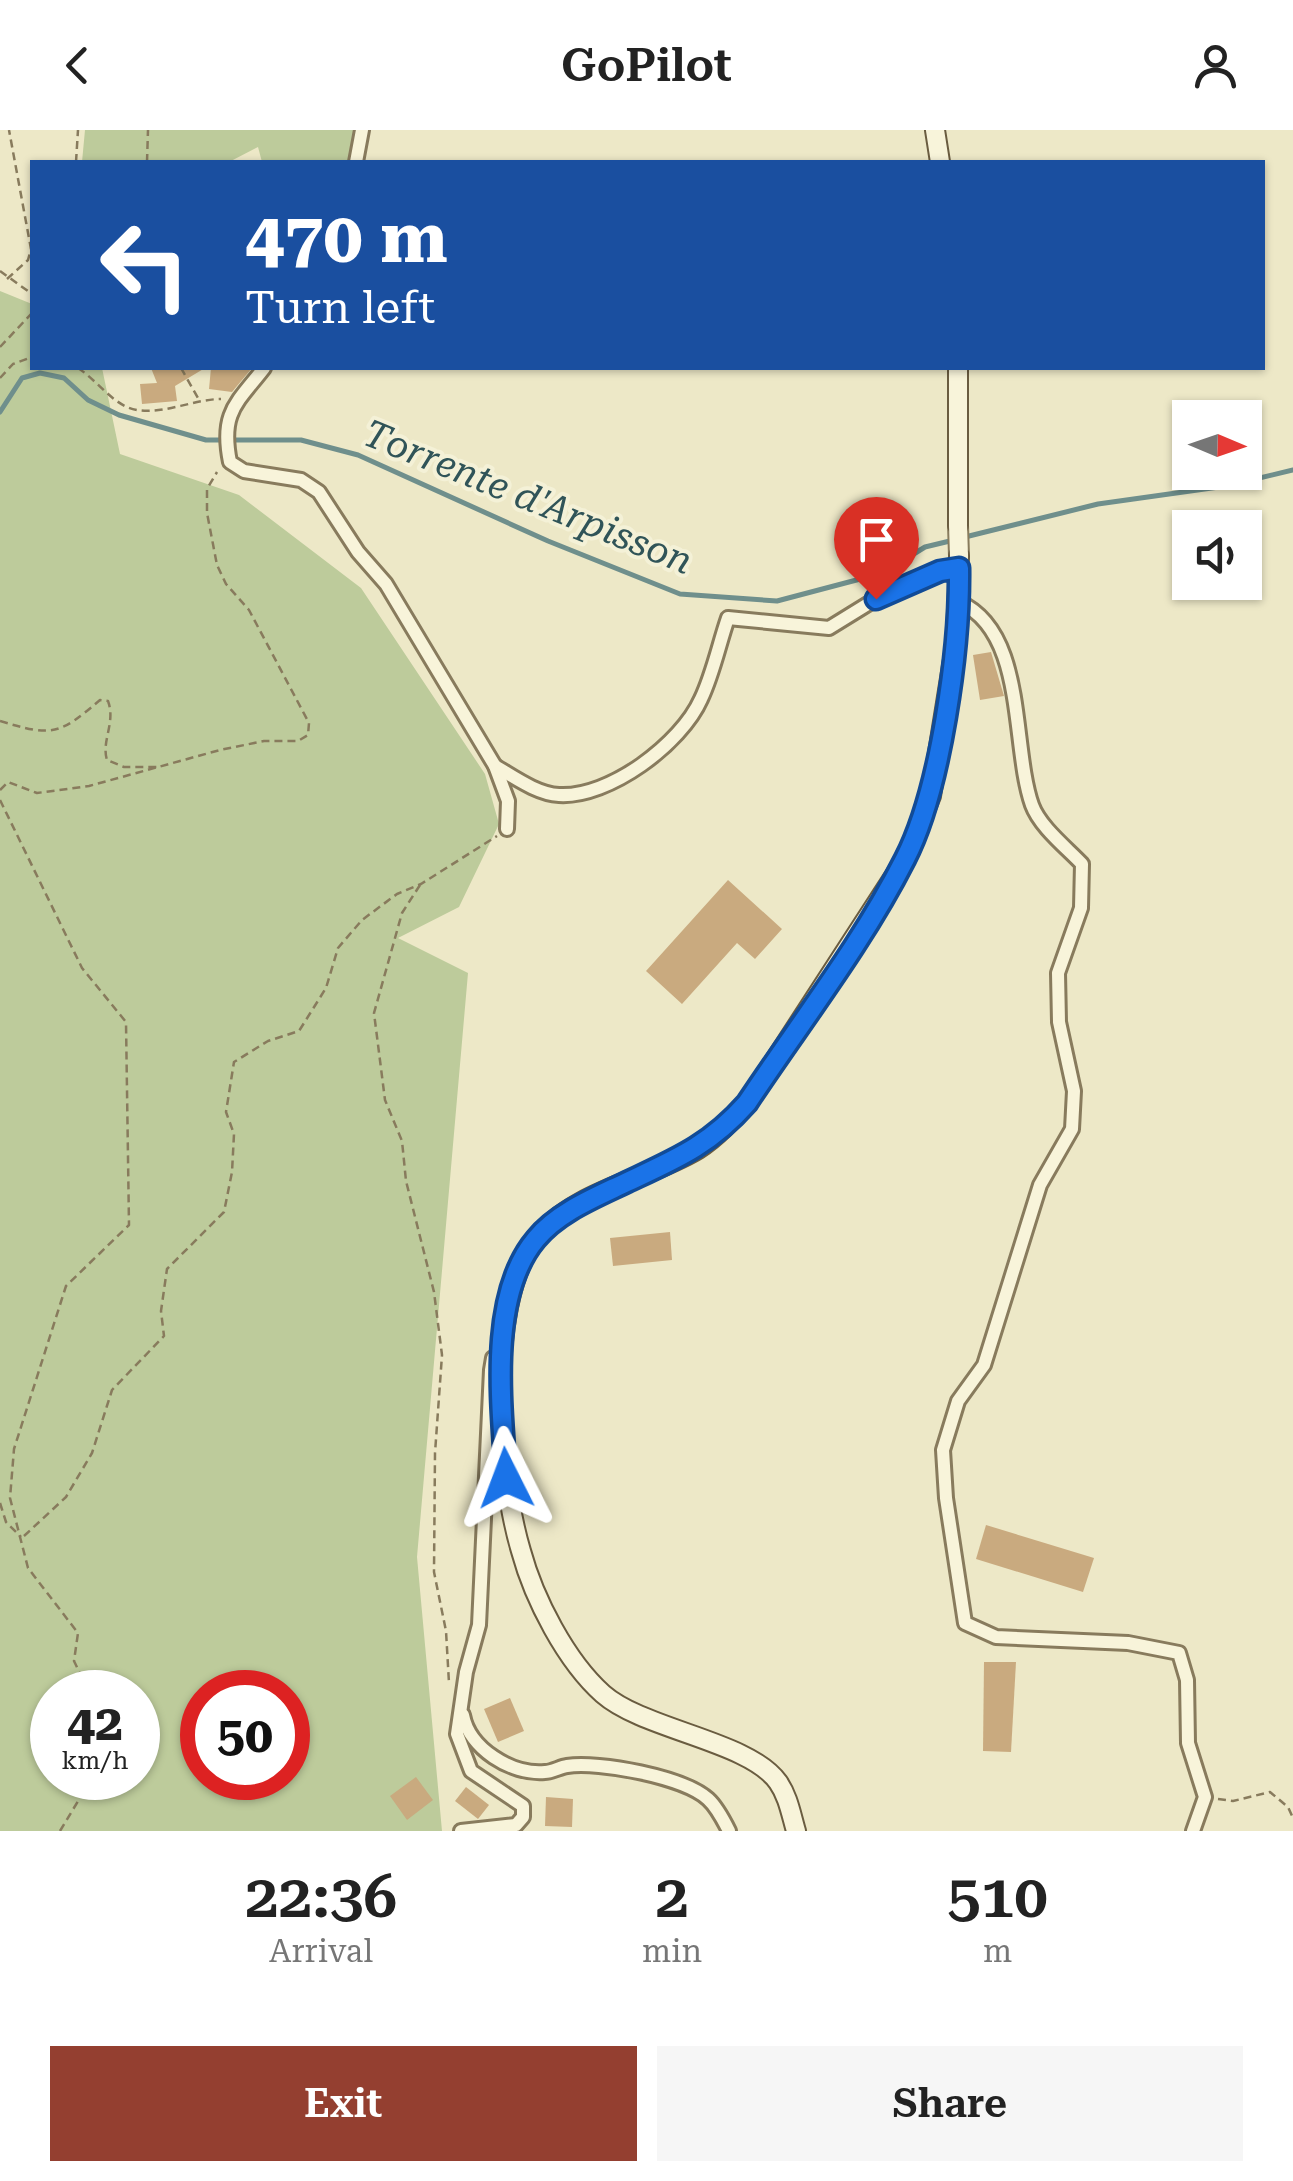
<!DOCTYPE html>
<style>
:root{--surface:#fff;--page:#f6f6f6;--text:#222;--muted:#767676;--accent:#943f30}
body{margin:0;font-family:"Roboto Serif",serif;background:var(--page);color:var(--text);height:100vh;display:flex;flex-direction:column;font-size:38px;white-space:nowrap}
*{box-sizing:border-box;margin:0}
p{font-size:32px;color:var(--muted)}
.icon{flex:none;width:55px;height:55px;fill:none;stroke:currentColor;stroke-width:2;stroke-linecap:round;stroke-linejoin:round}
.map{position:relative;height:1701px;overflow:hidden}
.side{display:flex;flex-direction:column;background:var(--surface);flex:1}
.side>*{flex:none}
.guide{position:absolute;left:30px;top:30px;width:1235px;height:210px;border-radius:0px;box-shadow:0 2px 8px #0004;background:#1a4fa0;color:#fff;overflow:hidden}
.needle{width:65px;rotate:92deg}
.fabs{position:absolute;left:1172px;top:270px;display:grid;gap:20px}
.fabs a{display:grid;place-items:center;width:90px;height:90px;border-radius:0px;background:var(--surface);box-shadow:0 2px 8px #0004;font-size:50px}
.speed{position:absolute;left:30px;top:1540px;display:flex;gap:20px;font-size:50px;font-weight:700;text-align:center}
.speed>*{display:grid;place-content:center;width:130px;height:130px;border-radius:50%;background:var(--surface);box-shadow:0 2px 8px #0004;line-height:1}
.speed small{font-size:25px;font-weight:400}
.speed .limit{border:15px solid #d22;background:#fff;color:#111}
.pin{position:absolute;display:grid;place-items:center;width:85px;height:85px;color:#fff;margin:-102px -42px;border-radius:50% 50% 50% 0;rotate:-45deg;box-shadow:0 0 10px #0007}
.pin .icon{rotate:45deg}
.me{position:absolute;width:110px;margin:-55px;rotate:357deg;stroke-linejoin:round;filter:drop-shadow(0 0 8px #0008)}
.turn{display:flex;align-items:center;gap:35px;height:210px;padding:0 50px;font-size:45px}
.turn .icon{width:130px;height:130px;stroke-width:2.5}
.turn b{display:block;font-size:70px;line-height:85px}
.eta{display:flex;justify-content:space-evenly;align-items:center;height:170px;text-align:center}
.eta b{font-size:60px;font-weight:600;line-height:70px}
.button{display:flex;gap:20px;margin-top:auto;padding:20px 50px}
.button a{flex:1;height:115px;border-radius:0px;background:var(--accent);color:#fff;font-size:40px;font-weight:600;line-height:115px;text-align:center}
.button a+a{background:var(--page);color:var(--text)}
header{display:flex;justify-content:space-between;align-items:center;height:130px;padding:0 50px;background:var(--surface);font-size:45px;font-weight:600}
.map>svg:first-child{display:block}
</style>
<header><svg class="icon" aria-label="back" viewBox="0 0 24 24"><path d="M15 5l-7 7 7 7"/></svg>GoPilot<svg class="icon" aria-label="person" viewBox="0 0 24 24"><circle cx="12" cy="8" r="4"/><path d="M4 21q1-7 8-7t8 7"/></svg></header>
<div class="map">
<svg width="1293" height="1701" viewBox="0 0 1293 1701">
<rect width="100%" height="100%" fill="#ede8c7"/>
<!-- green -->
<g fill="#bdcb9b" fill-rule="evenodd">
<path d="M85 0H355L349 32H262L258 17 229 32H82Z"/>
<path d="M0 161 32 174V238H102L120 324 239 365 361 458 485 644 499 694 459 777 398 808 468 843 417 1427 442 1701H0ZM52 1562H138V1648H52ZM202 1562H288V1648H202Z"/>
</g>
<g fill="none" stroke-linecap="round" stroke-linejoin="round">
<!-- stream -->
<g stroke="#6f8f8c" stroke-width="5">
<path d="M0 282 22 248 40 243 64 248 88 270 119 285 206 310H301L358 325 548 411 680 464 777 471 883 443 925 417 954 410"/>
<path d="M965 407 1098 374 1226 356 1293 340"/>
</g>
</g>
<!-- building -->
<g fill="#c9aa7f">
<path d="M151 238H205L175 256 177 271 142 274 140 254 157 253Z"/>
<path d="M211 238H252L232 262 209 259Z"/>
<path d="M991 522 1004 566 980 570 973 525Z"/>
<path d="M728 750 782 799 755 829 737 813 682 874 646 841Z"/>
<path d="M670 1102 672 1130 613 1136 610 1108Z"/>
<path d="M986 1395 1094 1428 1083 1462 976 1429Z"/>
<path d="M984 1532H1016L1011 1622 983 1621Z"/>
<path d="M510 1568 524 1601 498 1612 484 1579Z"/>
<path d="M416 1647 433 1670 407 1690 390 1666Z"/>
<path d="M466 1657 489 1675 478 1689 455 1671Z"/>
<path d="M546 1667 573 1669 572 1697 545 1696Z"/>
</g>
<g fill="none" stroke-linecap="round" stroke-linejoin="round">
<!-- minor casing -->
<g stroke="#887b5d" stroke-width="18">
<g id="minor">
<path d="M356 32 362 0"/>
<path d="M264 238C237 273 220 282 230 332L244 341 301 350 319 362 358 422 386 454 495 636 508 671 507 699"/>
<path d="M959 472C1027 502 1011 615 1032 675 1040 697 1067 718 1082 734L1081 778 1058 843 1059 892 1074 961 1072 999 1040 1055 984 1235 958 1271 943 1320 946 1368 965 1493 996 1507 1128 1513 1179 1523 1187 1550 1188 1613 1205 1667 1193 1701"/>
<path d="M495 636C514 647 537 664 559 665 609 668 681 614 701 569 713 544 719 514 728 488L829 498 876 469 940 441 959 438"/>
<path d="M463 1585C469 1618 511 1645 545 1642 552 1642 560 1637 567 1636 599 1631 684 1647 708 1669 717 1677 724 1691 729 1701"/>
<path d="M461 1701 516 1695 523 1687V1676L471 1641 457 1604 466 1542 479 1495 491 1240 493 1228 502 1224"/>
</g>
</g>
<!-- tertiary casing -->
<g stroke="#887b5d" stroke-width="22">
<path id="tertiary" d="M958 395 959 426"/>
</g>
<!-- secondary casing -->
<g stroke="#6a5c40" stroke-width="22">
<g id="secondary">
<path d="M935 0 940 32"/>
<path d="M958 238V395"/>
<path d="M796 1701C791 1684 788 1666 778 1652 749 1611 644 1600 603 1564 566 1531 534 1469 521 1421 498 1344 485 1178 534 1111 571 1061 647 1050 698 1019 717 1007 732 990 747 973L906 728 931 666 956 511 959 426"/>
</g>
</g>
<!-- path -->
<g stroke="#887b5d" stroke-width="2.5" stroke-dasharray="8 5" stroke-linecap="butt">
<path d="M76 32 78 0"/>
<path d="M147 32 148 0"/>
<path d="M0 141 32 164"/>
<path d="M7 149 28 130 31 119 9 0"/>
<path d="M0 217 32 183"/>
<path d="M78 238C95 249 109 269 127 277 154 289 192 269 221 269"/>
<path d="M181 238 198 268"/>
<path d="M0 248 13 234 32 227"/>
<path d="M0 591C53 607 59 605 100 570L108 571C116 593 101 611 107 630L124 637H157"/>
<path d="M0 660 8 652 37 663 89 656 220 620 264 611H298L308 605 309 593 249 480 226 454 217 435 207 383V359L217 342"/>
<path d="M0 670 82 838 126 892 129 1095 66 1156 14 1319 10 1368 28 1438 78 1503 74 1531 89 1562"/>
<path d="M420 755 402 783 374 883 385 970 402 1011 406 1051 434 1162 442 1225 435 1323 434 1442 446 1501 449 1553"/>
<path d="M0 1373 6 1392 21 1407"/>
<path d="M24 1406 66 1367 92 1323 112 1260 164 1206 161 1181 167 1139 224 1082 232 1042 234 1004 226 982 234 932 268 911 299 901 326 858 338 818 362 790 397 764 421 754 497 706"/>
<path d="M1218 1669 1233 1671 1270 1662 1288 1677 1293 1688"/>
<path d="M60 1701 92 1648"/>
</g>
<!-- minor -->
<use href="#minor" stroke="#f8f4da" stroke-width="12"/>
<!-- tertiary -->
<use href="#tertiary" stroke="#f8f4da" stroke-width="18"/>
<!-- secondary -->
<use href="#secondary" stroke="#f8f4da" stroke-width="18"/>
</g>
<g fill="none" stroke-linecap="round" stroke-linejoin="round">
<!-- route casing -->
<g stroke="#114b97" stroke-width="25">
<path id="route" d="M506 1348C502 1278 487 1167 536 1109 558 1082 596 1067 627 1052 676 1029 710 1015 747 973 800 893 862 814 905 729 941 659 960 518 959 438L940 441 876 469"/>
</g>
<!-- route -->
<use href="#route" stroke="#1a73e8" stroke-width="18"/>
</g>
<g text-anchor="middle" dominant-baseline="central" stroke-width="8" stroke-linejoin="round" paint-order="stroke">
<!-- water labels -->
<g font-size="38" font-style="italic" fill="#305458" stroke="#f4f1d7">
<text transform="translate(528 367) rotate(22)">Torrente d'Arpisson</text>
</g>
</g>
</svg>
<div class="fabs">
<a><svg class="needle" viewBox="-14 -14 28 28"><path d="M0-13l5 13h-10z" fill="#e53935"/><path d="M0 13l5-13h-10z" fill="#767676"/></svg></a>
<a><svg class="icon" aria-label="sound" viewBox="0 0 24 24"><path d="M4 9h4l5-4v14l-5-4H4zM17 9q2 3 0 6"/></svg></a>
</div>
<div class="speed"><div>42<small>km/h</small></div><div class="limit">50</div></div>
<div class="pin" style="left:876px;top:469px;background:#d93025"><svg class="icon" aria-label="arrive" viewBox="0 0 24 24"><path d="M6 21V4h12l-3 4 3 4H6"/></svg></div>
<svg class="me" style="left:506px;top:1348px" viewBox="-20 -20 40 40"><path d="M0-17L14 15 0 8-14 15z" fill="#1a73e8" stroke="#fff" stroke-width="4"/></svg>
<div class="guide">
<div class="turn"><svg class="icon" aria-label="left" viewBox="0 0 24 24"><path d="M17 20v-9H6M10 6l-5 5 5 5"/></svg><div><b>470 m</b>Turn left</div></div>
</div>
</div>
<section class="side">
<div class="eta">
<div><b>22:36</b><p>Arrival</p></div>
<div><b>2</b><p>min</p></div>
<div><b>510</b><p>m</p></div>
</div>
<div class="button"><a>Exit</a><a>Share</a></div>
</section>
